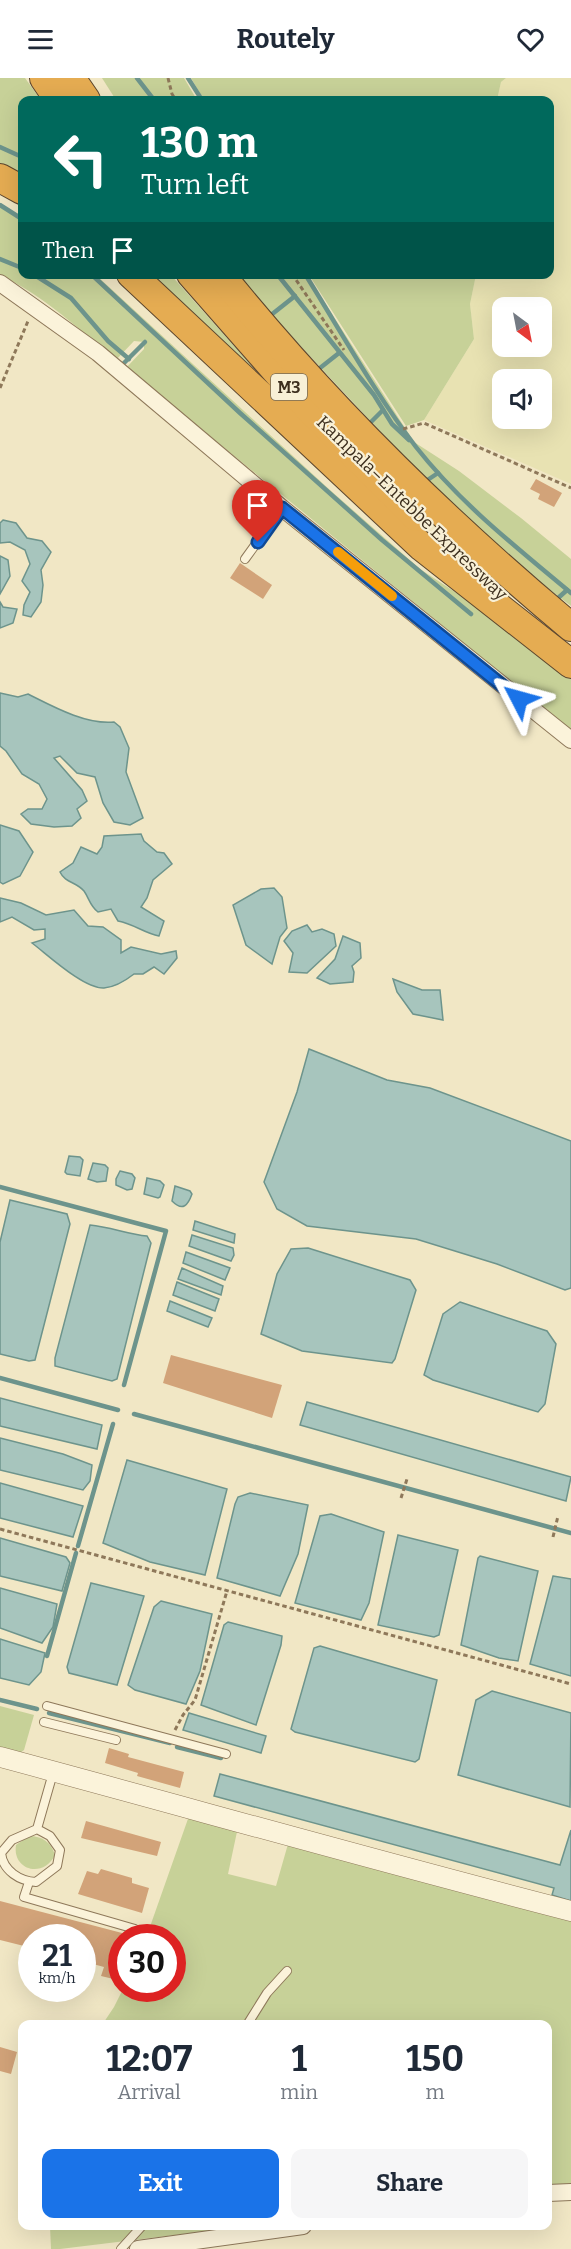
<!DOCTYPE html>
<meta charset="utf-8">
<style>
:root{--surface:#fff;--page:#f6f6f7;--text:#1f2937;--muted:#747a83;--accent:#1a73e8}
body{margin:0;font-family:Bitter,serif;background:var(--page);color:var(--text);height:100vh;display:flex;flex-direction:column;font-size:22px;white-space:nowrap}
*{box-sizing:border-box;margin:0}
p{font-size:20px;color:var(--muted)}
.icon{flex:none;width:33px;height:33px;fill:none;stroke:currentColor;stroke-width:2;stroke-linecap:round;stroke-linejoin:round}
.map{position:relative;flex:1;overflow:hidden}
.drawer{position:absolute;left:18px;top:1942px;width:534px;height:210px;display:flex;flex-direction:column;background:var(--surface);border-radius:12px;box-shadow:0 6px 24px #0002}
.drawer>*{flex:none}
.banner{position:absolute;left:18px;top:18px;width:536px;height:183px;border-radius:12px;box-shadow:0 6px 24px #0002;background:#00695c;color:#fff;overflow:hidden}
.needle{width:39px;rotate:148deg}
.buttons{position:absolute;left:492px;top:219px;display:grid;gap:12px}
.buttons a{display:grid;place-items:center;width:60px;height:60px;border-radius:12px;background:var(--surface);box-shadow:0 6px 24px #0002;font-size:30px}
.speed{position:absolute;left:18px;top:1846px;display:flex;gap:12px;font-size:30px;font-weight:700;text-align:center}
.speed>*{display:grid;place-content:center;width:78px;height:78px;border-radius:50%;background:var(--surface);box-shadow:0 6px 24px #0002;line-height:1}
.speed small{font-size:15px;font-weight:400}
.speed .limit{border:9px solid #d22;background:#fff;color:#111}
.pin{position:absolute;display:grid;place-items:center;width:51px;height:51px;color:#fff;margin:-62px -26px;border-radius:50% 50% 50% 0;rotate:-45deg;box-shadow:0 0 6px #0007}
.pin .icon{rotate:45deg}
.me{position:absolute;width:66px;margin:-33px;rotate:309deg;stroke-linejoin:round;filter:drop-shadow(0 0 4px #0008)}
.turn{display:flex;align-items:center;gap:21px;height:126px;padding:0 24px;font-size:27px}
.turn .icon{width:78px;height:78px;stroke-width:2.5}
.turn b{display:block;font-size:42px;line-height:51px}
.then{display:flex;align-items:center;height:57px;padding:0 24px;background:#0003;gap:12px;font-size:22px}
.eta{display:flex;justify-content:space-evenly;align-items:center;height:102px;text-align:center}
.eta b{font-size:36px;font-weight:700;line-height:42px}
.button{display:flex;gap:12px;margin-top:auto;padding:12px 24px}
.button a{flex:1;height:69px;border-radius:12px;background:var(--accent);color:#fff;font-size:24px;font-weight:700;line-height:69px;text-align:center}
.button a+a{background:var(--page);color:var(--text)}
header{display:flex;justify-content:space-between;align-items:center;height:78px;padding:0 24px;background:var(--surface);font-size:27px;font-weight:700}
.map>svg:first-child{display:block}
</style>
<header><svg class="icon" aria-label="menu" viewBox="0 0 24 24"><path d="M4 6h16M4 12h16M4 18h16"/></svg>Routely<svg class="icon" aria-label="heart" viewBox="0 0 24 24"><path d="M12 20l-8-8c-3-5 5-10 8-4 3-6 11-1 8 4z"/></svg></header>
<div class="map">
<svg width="571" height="2171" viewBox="0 0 571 2171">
<rect width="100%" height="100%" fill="#f1e7c5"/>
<!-- farmland -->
<path fill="#e8e2b2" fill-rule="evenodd" d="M506 0H571V406L424 342 474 261 470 226 476 197 549 196V22H497L501 4ZM502 230H542V268H502ZM502 302H542V340H502Z"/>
<!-- green -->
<g fill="#c7d198">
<path d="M0 0H25L41 22H22V108L0 94Z"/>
<path d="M102 0H184L197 22H116Z"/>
<path d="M191 0H506L501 4 497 22H204Z"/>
<path d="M0 126 22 140V196L96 197 330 412 420 491 481 531 571 599V652L126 290 144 271V264L134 263 116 282C80 252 43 217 0 197Z"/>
<path d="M139 197H171L259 296 246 300Z"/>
<path d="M239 197H307L414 364 459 393 521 440 571 481V528C490 467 417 394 348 319 311 279 273 240 239 197Z"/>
<path d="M309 197H476L470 226 474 261 424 342 406 348Z"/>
<path d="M0 1628 34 1637 24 1672 19 1676 0 1674Z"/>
<path d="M189 1738 238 1749 228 1796 276 1808 288 1766 571 1837V2109L548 2110V1947H102L114 1929 123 1911H172V1860H146Z"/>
<path d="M29 1758C42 1758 51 1764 55 1777 43 1801 12 1792 16 1767Z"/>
<path d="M50 2148H249L60 2171H51Z"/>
</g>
<!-- water -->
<g fill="#a7c5bd" stroke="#6d948c" stroke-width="1.5">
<path d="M3 442 16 445 27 460 42 463 51 474 41 492 43 507 41 524 31 539 23 537 24 527 30 514 22 503 30 486 25 472 10 464 0 465V445Z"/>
<path d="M0 478 8 482 10 498 0 516Z"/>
<path d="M0 524 3 529 17 531 13 545 0 550Z"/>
<path d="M0 615 18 619 28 616C52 628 86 647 114 644L120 649 129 670 126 694 143 740 130 747 114 744 103 725 95 699 77 695 60 678 54 680 82 712 87 723 77 731 81 740 72 748 54 749 31 746 21 736 28 731H42L47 721 39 706 22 696 6 673 0 668Z"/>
<path d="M0 747 19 753 33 774 20 798 3 806 0 804Z"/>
<path d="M141 756 144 763 157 774 164 775 172 786 153 802 147 820 141 829 164 843 159 858C144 855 134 846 118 843L111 831 98 834C90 828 89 820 84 813 77 804 65 805 60 794L73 785 81 769 97 776 102 769 104 758Z"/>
<path d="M274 810 282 819 287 850 280 859 272 886 246 867 233 827 261 811Z"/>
<path d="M0 820 21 825 46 837 74 832 88 848 103 849 121 862V875L131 869 161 876 176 873 177 880 164 896 154 889 143 896H134C125 903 116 909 104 910 84 911 48 877 32 865L45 861V851L34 852 12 839 0 844Z"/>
<path d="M307 847 312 854 322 851 334 856 336 868 307 895 289 894 293 875 284 863 292 853Z"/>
<path d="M343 858 360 865 361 880 352 888 354 894 353 904 330 906 317 900 335 881Z"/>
<path d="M393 901 422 912H440L443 942 413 936 397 914Z"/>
<path d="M309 971 387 1002 430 1010 571 1063V1210L565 1212 497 1186 416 1161 307 1148 277 1131 264 1104 297 1014Z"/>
<path d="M69 1078 80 1079 83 1082 80 1098 67 1096 65 1094Z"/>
<path d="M93 1085 105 1087 108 1090 106 1103 97 1104 88 1101Z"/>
<path d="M120 1093 132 1096 135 1100 132 1111 127 1112 116 1107V1101Z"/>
<path d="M147 1100 160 1103 164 1107 160 1119 158 1120 144 1116Z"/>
<path d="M175 1108 190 1113 192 1116C188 1127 183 1134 172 1123Z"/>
<path d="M10 1122 67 1136 70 1146 35 1282 29 1283 0 1276V1164Z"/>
<path d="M195 1143 235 1156 234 1165 193 1152Z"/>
<path d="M90 1147C110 1149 128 1156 147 1158L151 1165 117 1301 112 1303 55 1288V1280Z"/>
<path d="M192 1157 233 1170 234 1177 231 1183 189 1168Z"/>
<path d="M308 1170 410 1202 416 1212 395 1281 392 1285 302 1273 261 1256 277 1196 291 1171Z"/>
<path d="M186 1174 230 1190 225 1202 183 1185Z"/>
<path d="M182 1190 223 1208 221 1217 178 1201Z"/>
<path d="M177 1204 219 1221 215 1233 173 1217Z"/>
<path d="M170 1223 212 1240 208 1249 167 1233Z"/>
<path d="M460 1224 547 1253 556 1266 545 1326 538 1334 433 1302 424 1297 443 1236Z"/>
<path d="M0 1320 102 1347 97 1371 0 1348Z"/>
<path d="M307 1324 571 1399 566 1423 300 1347Z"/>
<path d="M0 1360 63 1376 92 1387 90 1403 83 1412 0 1392Z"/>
<path d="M127 1382 227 1411 205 1497 150 1484 103 1465Z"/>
<path d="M0 1405 83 1428 73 1459 0 1440Z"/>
<path d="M250 1415 308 1427 298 1476 280 1518 217 1500 235 1426 238 1419Z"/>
<path d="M331 1436 384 1454 369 1525 361 1542 295 1525 320 1438Z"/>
<path d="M398 1457 458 1472 439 1557 434 1559 378 1547Z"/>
<path d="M0 1460 66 1479 70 1485 62 1513 0 1498Z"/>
<path d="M480 1478 538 1493 518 1583 499 1580 461 1567 478 1480Z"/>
<path d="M553 1498 571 1501V1598L530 1586Z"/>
<path d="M91 1505 144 1518 117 1607 69 1595 67 1589Z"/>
<path d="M0 1510 57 1526 53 1549 42 1565 0 1550Z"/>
<path d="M161 1523 212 1536 200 1593 186 1626 135 1612 128 1607 154 1529Z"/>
<path d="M228 1544 282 1558 281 1567 256 1647 201 1627 224 1547Z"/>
<path d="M0 1561 45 1575 41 1594 29 1607 0 1600Z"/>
<path d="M320 1568 437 1602 419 1681 415 1684 295 1654 291 1651 314 1570Z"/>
<path d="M492 1613 571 1635 570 1729 458 1697 476 1622Z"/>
<path d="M189 1635 266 1658 261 1675 183 1652Z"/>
<path d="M220 1696 560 1787 571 1752V1823L552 1817 554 1810 214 1718Z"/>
</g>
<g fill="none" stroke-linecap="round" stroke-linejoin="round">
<!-- stream -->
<g stroke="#6d948c" stroke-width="4.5">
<path d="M137 0 154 22"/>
<path d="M188 0 202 22"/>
<path d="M0 69 22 79"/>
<path d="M0 127 22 141"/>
<path d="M0 181 22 190"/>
<path d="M33 196 71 220 108 263 129 281"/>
<path d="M91 196 240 335 382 462 471 536"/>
<path d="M277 196 374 317 392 346 409 362"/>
<path d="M305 196C340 252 376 317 416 369 460 425 516 469 571 515"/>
<path d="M271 237 295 218"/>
<path d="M123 286 145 264"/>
<path d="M320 290 339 275"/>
<path d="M371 344 383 332"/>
<path d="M426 403 438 395"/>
<path d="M557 521 567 512"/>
<path d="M0 1109 166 1153 124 1307"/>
<path d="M0 1300 118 1332"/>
<path d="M134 1336 571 1455"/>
<path d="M78 1468 113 1346"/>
<path d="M47 1578 76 1475"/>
<path d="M0 1622 37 1631"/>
<path d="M49 1635 170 1665"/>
<path d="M177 1669 221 1680"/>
</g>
</g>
<!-- building -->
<g fill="#d2a379">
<path d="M536 401 562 415 554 429 538 421 540 416 530 411Z"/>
<path d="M240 485 272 507 263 521 230 500Z"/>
<path d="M171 1277 282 1307 272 1340 163 1305Z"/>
<path d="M109 1670 129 1676 128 1679 184 1694 180 1710 137 1698 138 1695 105 1685Z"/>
<path d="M86 1743 161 1764 157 1778 81 1760Z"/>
<path d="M101 1791 132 1800V1805L149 1810 142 1835 78 1816 87 1793 98 1796Z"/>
<path d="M0 1823 122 1855V1903L101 1898 104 1889 82 1883V1860H32V1870L0 1862Z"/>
<path d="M0 1969 17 1974 11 1996 0 1993Z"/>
</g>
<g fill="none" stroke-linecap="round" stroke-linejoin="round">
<!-- service casing -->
<g stroke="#8e785a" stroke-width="10">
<g id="service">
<path d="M245 481 282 430"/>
<path d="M47 1628 226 1676"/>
<path d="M44 1644 116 1662"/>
<path d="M37 1751 12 1762 1 1775C3 1793 20 1803 36 1804L57 1788 60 1772 50 1758 37 1751 53 1695"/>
<path d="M29 1804 24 1819 135 1851"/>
<path d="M247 1947 267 1915 287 1893"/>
<path d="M121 2171 142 2148"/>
</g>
</g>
<!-- minor casing -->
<g stroke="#8e785a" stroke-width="18">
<g id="minor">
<path d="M0 205 98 275 282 430 571 662"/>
<path d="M548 2115 571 2114"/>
<path d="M138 2171 303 2148"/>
</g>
</g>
<!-- tertiary casing -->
<g stroke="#8e785a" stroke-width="21">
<path id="tertiary" d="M0 1679C190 1730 380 1784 571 1833"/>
</g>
<!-- motorway casing -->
<g stroke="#5c462e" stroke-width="30">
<g id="motorway">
<path d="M44 0 59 22"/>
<path d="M71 0 86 22"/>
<path d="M0 100 22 112"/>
<path d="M131 196 422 469 571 586"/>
<path d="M191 196 312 334 416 439"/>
<path d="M220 196C324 325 444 443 571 549"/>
</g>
</g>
<!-- path -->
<g stroke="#8e785a" stroke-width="3" stroke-dasharray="4.5 3" stroke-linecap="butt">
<path d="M168 0 172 16 176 22"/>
<path d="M292 196 344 272"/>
<path d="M0 310 28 243"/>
<path d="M403 351 424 345 571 410"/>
<path d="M401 1420 407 1401"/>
<path d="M0 1451 571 1606"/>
<path d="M553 1459 558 1438"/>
<path d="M175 1652 183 1637 195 1622 227 1513"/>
</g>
<!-- service -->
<use href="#service" stroke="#fbf3da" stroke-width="8"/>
<!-- minor -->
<use href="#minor" stroke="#fbf3da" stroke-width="16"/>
<!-- tertiary -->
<use href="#tertiary" stroke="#fbf3da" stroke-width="20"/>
<!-- motorway -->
<use href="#motorway" stroke="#e5ac52" stroke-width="28"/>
</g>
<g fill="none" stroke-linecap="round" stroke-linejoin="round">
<!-- route casing -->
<g stroke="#114b97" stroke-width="15">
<path id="route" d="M258 464 282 430 519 621"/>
</g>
<!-- route -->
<use href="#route" stroke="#1a73e8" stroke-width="10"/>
<!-- slow -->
<path stroke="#f59e0b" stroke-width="10" d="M338 474 392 518"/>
</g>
<g text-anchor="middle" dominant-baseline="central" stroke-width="4.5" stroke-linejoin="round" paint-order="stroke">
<!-- shield labels -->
<rect fill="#f8f0d6" stroke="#756955" stroke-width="1.5" x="271" y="296" width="36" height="26" rx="4.5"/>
<g font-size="16" font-weight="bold" fill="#3d2f1e">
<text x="289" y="309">M3</text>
</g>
<!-- street labels -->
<g font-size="18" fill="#3d2f1e" stroke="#f8f0d6">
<text transform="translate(412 430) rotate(44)">Kampala–Entebbe Expressway</text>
</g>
</g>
</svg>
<div class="buttons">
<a><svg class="needle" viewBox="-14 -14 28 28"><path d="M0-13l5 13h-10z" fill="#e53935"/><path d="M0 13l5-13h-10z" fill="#747a83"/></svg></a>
<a><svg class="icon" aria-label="sound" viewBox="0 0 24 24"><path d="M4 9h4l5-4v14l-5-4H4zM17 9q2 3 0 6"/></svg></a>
</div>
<div class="speed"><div>21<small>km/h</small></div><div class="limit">30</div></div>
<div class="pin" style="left:258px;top:464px;background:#d93025"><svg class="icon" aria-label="arrive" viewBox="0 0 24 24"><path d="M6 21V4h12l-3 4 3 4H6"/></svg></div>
<svg class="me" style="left:519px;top:621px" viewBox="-20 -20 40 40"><path d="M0-17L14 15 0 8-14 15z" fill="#1a73e8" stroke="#fff" stroke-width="4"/></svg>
<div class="banner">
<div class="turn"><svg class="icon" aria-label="left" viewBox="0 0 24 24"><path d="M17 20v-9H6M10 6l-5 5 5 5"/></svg><div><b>130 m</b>Turn left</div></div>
<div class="then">Then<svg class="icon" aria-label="arrive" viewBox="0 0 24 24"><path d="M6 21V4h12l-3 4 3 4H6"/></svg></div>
</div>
<section class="drawer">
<div class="eta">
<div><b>12:07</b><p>Arrival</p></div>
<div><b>1</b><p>min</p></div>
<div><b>150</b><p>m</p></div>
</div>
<div class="button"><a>Exit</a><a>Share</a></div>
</section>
</div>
